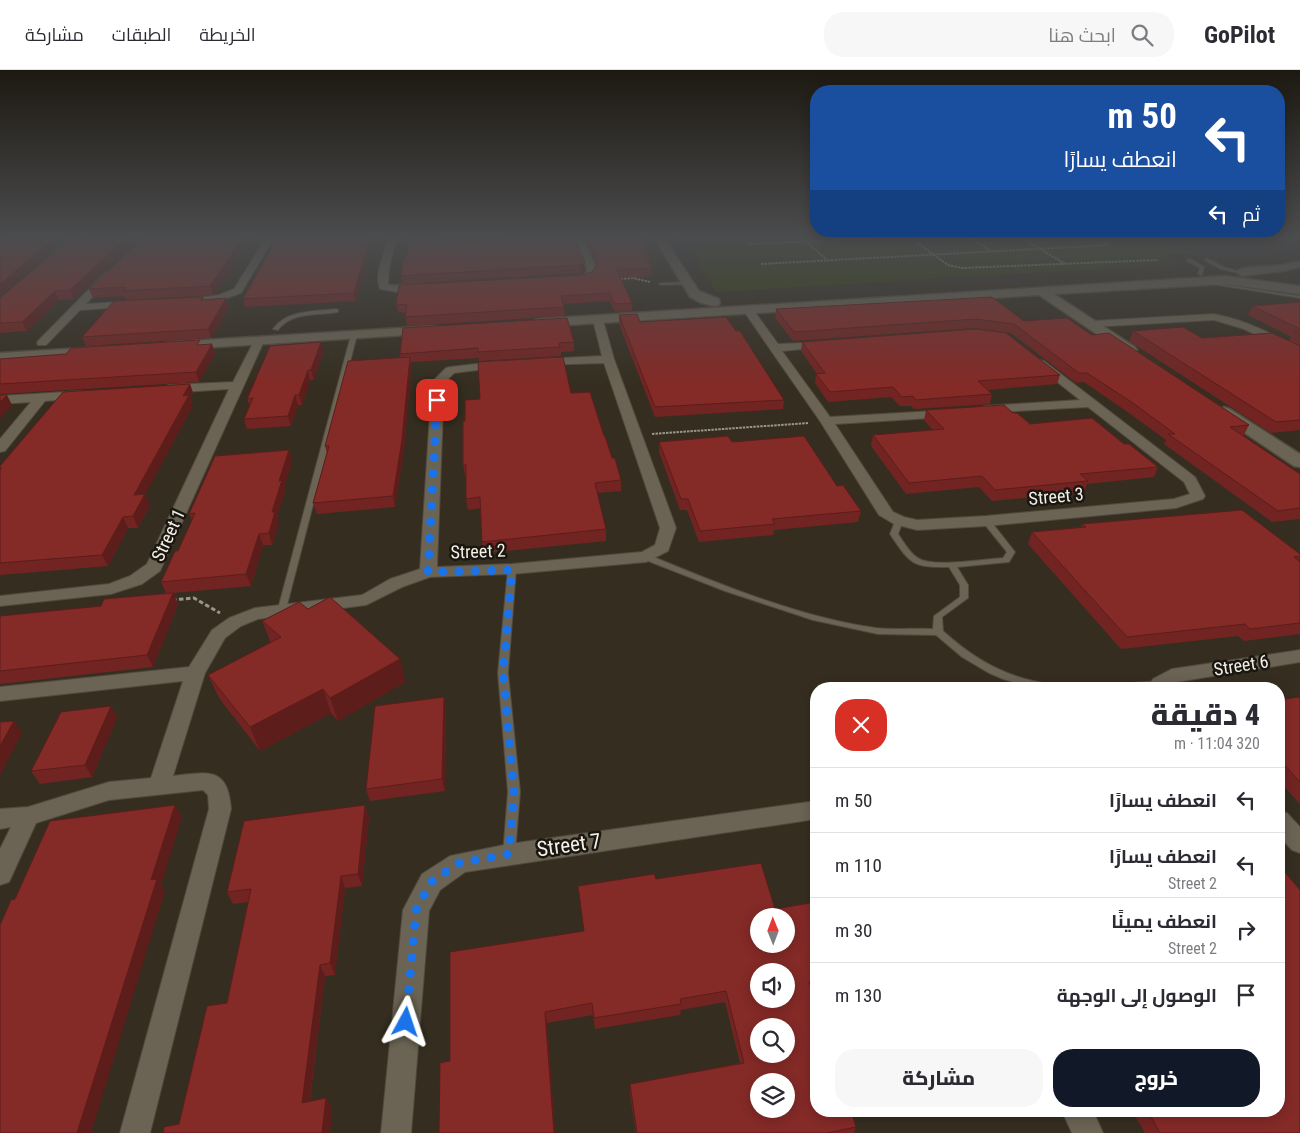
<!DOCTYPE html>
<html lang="ar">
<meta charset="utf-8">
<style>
:root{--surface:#fff;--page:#f7f7f7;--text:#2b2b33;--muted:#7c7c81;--line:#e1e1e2;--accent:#111827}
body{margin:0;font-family:"Roboto Condensed",Cairo,sans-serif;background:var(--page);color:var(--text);direction:rtl;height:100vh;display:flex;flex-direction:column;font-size:19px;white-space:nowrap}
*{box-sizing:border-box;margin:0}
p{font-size:16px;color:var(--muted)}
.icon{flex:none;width:28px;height:28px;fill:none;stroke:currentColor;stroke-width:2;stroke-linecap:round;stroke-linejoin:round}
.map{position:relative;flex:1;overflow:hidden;direction:ltr}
.panel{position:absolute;left:810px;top:612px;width:475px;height:435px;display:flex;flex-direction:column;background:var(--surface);border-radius:20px;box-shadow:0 2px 12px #0003;direction:rtl}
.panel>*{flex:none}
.hud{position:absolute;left:810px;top:15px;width:475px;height:152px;border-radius:20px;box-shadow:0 2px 12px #0003;direction:rtl;background:#1a4fa0;color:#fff;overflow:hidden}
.needle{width:32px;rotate:359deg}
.controls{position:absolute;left:750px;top:838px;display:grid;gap:10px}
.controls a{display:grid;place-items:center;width:45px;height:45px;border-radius:50%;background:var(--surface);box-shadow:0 2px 12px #0003;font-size:25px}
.pin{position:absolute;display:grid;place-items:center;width:42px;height:42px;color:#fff;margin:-21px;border-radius:10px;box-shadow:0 2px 8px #0006}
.me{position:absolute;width:55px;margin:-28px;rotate:5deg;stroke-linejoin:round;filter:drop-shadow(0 0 4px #0008)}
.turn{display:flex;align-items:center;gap:18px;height:105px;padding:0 25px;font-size:22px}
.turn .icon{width:65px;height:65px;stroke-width:2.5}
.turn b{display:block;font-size:35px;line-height:42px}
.then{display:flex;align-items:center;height:48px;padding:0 25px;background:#0003;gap:10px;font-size:19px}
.round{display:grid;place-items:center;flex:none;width:52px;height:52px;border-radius:20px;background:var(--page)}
.summary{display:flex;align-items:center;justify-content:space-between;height:85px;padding:0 25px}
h1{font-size:30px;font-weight:800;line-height:38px}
.primary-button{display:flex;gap:10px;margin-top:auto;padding:10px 25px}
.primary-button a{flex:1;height:58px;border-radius:20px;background:var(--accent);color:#fff;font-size:20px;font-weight:800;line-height:58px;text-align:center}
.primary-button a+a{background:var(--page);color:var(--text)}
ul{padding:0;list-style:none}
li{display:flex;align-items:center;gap:15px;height:65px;padding:0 25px;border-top:1px solid var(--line)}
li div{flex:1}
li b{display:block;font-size:19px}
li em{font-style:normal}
header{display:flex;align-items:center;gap:30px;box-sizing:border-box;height:70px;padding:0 25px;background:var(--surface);border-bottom:1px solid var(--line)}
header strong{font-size:24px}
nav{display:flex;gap:28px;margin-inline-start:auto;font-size:18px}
.search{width:350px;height:45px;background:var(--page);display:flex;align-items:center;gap:12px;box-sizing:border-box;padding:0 18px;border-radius:20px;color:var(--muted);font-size:19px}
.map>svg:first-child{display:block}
</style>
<header>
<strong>GoPilot</strong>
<div class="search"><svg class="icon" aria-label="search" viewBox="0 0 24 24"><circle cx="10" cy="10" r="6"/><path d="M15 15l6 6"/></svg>ابحث هنا</div>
<nav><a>الخريطة</a><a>الطبقات</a><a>مشاركة</a></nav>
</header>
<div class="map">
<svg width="1300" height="1063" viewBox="0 0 1300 1063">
<rect width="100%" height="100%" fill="#352e20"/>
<!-- green -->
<path fill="#33400d" d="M684 166H1154L1189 182 1162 184 1182 194 716 222Z"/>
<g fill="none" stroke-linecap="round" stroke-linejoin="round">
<!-- service casing -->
<g stroke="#504a3e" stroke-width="2">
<g id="service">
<path d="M1206 188 1224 197 1241 202 1239 203 1220 199 1204 190Z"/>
<path d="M1187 189H1191L1204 197 1202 205 1198 204 1200 198 1187 191Z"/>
<path d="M687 212H689V214L661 215 659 214 661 213Z"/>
<path d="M1209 212 1300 226V228L1211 214H1209Z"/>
<path d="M336 239 338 240V242C317 246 292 241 278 260L273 259C288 239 314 242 336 239Z"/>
<path d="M354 263 357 265 286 539 285 541H279L278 539 351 265Z"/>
<path d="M896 449H902L903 451 898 464C904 472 909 483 918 488 932 498 985 489 1003 488L1007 482 982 451 983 449H989L1015 482 1009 492 957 497 968 515V528L942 547 943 561C966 582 991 599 1022 608 1034 612 1047 613 1059 617L1061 619H1036L1003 609 989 603 962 587 936 565 878 564 813 550 725 521 643 489 642 487 646 485H649C719 514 801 548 876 558 895 560 914 558 933 559L934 546 960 527V515L949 497C911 498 910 493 890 464Z"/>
<path d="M512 496 516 499 508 603 520 722 515 784 513 788 509 789 505 788 503 784 508 722 498 603 508 499Z"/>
<path d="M1160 611 1163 612 1165 614 1163 616 1160 617 1084 619 1086 617 1089 616Z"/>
</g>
</g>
<!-- minor casing -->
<g stroke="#504a3e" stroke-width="2">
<g id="minor">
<path d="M72 166H81L58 187H52V183Z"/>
<path d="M267 166H275L241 223 216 232 190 233V229L219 225 234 219Z"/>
<path d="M389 166H397L389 198 388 215C399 216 418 211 427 217L425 219 397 222 380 219C373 203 386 182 389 166Z"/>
<path d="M574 166H582L597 200 592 208 570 213 565 210 567 208 585 204 587 200Z"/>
<path d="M108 202 113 205 111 207 86 234 134 231 139 234 138 236 80 240 46 275H38L37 273 38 271 105 203Z"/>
<path d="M748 237 752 238 778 274 828 272 829 274 824 277 782 281 830 347 952 340 954 343 948 347 835 354 893 442 904 447 917 450 986 446 1174 429 1190 424 1184 412 1088 337 980 343 978 340 984 336 1080 330 1036 295 1034 293 1040 290 1044 291 1195 407 1205 426 1203 429 1176 438 986 456 917 460 894 454 879 445 820 351 743 240Z"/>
<path d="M1214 244C1246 250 1272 264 1300 279V287L1244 259 1214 250 1091 257 1086 254 1091 251Z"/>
<path d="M598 247 603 250 614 289 676 458 668 481 646 492 512 504 430 507 402 517 366 535 258 549 241 556 225 568 205 603 173 706C208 702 228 696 231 739L150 1063H120L209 739 208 725 203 720 109 730 36 753 9 812 0 815V779L11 757 0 759V739L28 737 109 712 151 708 183 611 0 631V617L189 597 212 560 229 548 255 538 362 525 390 509 420 499 432 312 446 298 450 297 501 291 507 294 501 297 454 303 444 313 437 497 512 494 642 482 655 475 660 458 604 293 540 295 534 292 540 289 602 286 593 250Z"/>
<path d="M259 268 264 271 160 501 142 514 111 524 0 536V526L109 514 130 506 147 494 229 319 168 323 162 319 168 315 233 312 254 271Z"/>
<path d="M82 321 88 325 86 328 45 331 5 381 0 382V369L31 332 0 334V326Z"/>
<path d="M1300 580V592L1177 612 1171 616 1173 619H1153L1150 614 1153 609 1172 599Z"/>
<path d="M816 731V749L465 802 440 820 429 841 411 1063H381L403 840 422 804 450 786 509 774Z"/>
<path d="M1279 741 1287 743 1300 757V783L1292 780 1279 766Z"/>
<path d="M1062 1041H1093L1103 1063H1072Z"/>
</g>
</g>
<!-- tertiary casing -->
<g stroke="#504a3e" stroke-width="3">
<g id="tertiary">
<path d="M653 166H663L699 221 719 229 720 232 719 235 714 236 701 233 690 227Z"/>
<path d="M1300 191V197L1283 201 1242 206 1236 202 1242 198 1283 195Z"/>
<path d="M1225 206 1300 216V224L1225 214 1054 224 1135 277 1137 280 1135 283H1125L1039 225 537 257 530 253 537 249Z"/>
<path d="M433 256 438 257 440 260 438 263 171 280 166 279 164 276 166 273 171 272Z"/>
<path d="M99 277 104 278 106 281 104 284 0 291V283Z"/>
<path d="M1224 337 1230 339 1300 384V397L1294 396 1218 345 1216 342 1218 339Z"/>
</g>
</g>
<!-- path-far1 -->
<g stroke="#9b968b" stroke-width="2" stroke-dasharray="2.5 1" stroke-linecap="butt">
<path d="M800 166 827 190"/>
<path d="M908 166 948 195 962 198 1158 190"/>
<path d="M966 166 991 181"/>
<path d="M1019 166 1065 194"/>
<path d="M748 174 910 167"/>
<path d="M761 194 1110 175 1092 166"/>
<path d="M617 209 633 208 650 212"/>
<path d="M652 364 808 353"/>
</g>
<!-- path -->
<path stroke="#9b968b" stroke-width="3" stroke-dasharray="4.5 2.5" stroke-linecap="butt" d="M172 530 194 528 220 543"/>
<!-- service -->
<use href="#service" fill="#6b6454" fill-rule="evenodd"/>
<!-- minor -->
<use href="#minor" fill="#6b6454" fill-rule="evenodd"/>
<!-- tertiary -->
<use href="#tertiary" fill="#6b6454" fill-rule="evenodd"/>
</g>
<!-- wall -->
<g fill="#722422">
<path d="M96 166H148L120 184 74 229 59 230 27 261 0 263V228L99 168Z"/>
<path d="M149 166H249L250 168 213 225 126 230 124 226 93 228 89 219Z"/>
<path d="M278 166H373L356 231 245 237 243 229Z"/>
<path d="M411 166H542L412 171Z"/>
<path d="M568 166 585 200 581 203 402 214 401 206Z"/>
<path d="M583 166H639L649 184V191L652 198V206L621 208 632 233V241L615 242 610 231 563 234 565 246 407 256 405 247 406 243 398 242 396 234 582 205 592 202 596 196Z"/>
<path d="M203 227 204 230 229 237 211 268 86 276 82 267Z"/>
<path d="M1300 232V360L1271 363 1129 271 1133 261 1202 268 1289 271 1291 267 1248 245 1252 236Z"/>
<path d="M776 239 1024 251 1092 265 1249 355 1244 365H1242L1300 404V449L1272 452 1164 374 1166 370 1129 343 1084 312 1076 313 1011 263 974 258 793 271 775 248Z"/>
<path d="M619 245 640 252 736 261 784 330 783 339 655 347 619 254Z"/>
<path d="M574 272V281L561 282V286L479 291V288L411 292V297L404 380 395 437 317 444 313 433 327 383 325 376 400 288V284Z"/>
<path d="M802 272 1060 305 1057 314 987 320 992 324 990 334 914 339 911 336H900L891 327 828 332 815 313 816 304H817L801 281Z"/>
<path d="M212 274 215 284 199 312 0 324V289Z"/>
<path d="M323 282 314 310H310L302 335H298L291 356 247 359 244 349 250 336 247 329Z"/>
<path d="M190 314 193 323 190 328 193 335 145 424 150 435 138 458H128L108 496 0 505V396Z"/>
<path d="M571 323 604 366 621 410V421L597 423 606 459V471L484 483 482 472 481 438 468 440 466 429V406H465L463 395Z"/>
<path d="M926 340 1013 343 1030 354 1124 374 1158 397 1154 407 1087 414 1084 422 992 431 979 417 906 424 871 376 873 365 933 360 924 350Z"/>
<path d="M659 372H732L837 416 861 441 858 452 774 460 773 465 699 472 687 440H680L659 382Z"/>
<path d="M289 380 292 391 284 417 285 421 277 447 279 453 272 475H263L251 516 173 523 178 534 153 597 0 614V546L101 536 166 523 161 512 178 481 192 450 189 444Z"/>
<path d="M1082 454 1300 484 1299 491 1300 492V564L1244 571 1238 566 1121 579 1028 474 1032 462 1081 457Z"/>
<path d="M308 539 400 589 405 612 338 651 331 643 260 681 219 628 208 605 271 573 262 551Z"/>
<path d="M444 627 446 639 445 721 370 731 366 719Z"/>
<path d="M1300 628V734L1279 711V630Z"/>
<path d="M111 636 117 648 92 707 40 714 31 701Z"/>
<path d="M369 747 362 816 345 818 335 905 325 906 310 1031 326 1028 332 1039 330 1063H163L179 1054 227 933 248 832 233 834 227 822Z"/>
<path d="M656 809 775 839 816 832V922H812L856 1057 854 1063H636L630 1025V1014L740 993 725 932 681 940 680 945 595 959 593 945 547 953 555 1063H439L450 991 583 862Z"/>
<path d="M1137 1041H1279L1300 1063H1145L1135 1046 1138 1043Z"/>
</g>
<!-- shaded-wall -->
<g fill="#5c1d1b">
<path d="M14 166H28L8 180 4 173Z"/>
<path d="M133 166H148L120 184 74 229 70 220 117 176Z"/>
<path d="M244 166H249L250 168 213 225 210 216Z"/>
<path d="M370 166H373L356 231 354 223Z"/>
<path d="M52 170 55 178 0 226V214Z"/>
<path d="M585 192V200L581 203 580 195Z"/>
<path d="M55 221 59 230 27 261 22 252Z"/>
<path d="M226 228 229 237 211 268 208 259Z"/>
<path d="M321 272 323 282 314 310 311 300Z"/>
<path d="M212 274 215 284 199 312 196 302Z"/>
<path d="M410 287 411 297 404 380 395 437 393 426Z"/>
<path d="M308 300 310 310 302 335 299 325Z"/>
<path d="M190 314 193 323 190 328 193 335 139 436 134 425 183 326Z"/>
<path d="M7 325 12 335 0 348V332Z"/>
<path d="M295 325 298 335 291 356 288 346Z"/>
<path d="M289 380 292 391 284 417 285 421 277 447 279 453 272 475 269 463 272 442 279 411Z"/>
<path d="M145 424 150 435 138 458 133 446Z"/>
<path d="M123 447 128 458 108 496 102 485Z"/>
<path d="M259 464 263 475 251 516 246 504Z"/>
<path d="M173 523 178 534 153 597 147 585Z"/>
<path d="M400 589 405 612 338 651 330 628Z"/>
<path d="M323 619 331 643 260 681 250 657Z"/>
<path d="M444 627 446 639 445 721 442 709Z"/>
<path d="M111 636 117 648 92 707 85 695Z"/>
<path d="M14 651 22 663 0 705V676Z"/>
<path d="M175 735 182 747 161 815 165 821 91 1063H77L151 810Z"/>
<path d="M365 735 369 747 362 816 358 804Z"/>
<path d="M341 806 345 818 335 905 330 893Z"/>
<path d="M320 895 325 906 308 1043 302 1033Z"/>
<path d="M545 942 547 953 555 1063H554Z"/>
<path d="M326 1028 332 1039 330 1063H322Z"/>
</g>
<!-- building -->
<g fill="#842a27" stroke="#5c1d1b" fill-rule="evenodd">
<path d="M0 166H14L4 173 52 170 0 214Z"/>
<path d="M102 166H133L117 176 70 220 55 221 22 252 0 253V228L68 170 105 168Z"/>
<path d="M149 166H244L210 216 123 221 126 217 89 219 133 177Z"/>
<path d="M278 166H370L354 223 243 229Z"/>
<path d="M574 166 585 192 580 195 401 206 403 190H405L409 173Z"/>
<path d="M586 166H639L645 175 649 184 645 185 652 198 617 200 632 233 614 234 610 223 561 226 564 237 405 247 407 235 396 234 399 215 582 205 592 202 598 193Z"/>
<path d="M203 227 201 230 226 228 208 259 82 267 114 231Z"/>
<path d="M992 227 1024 251 1067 248 1092 265 1109 263 1249 355 1230 357 1300 404V438L1278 441 1168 364H1175L1133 333 1087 303H1079L1014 254 976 249 794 262 776 239Z"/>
<path d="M1300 232V259L1252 236Z"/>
<path d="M637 244 640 252 726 247 736 261H740L784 330 655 337 619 245Z"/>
<path d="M567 248 574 272 559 273 560 277 478 282V278L400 284 403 258Z"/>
<path d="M1183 257 1202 268 1272 263 1300 276V350L1276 352 1133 261Z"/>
<path d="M976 259 1006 263 1060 305 978 311 992 324 916 330 913 326 902 327 893 317 830 322 816 304 825 303 802 272Z"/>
<path d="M1294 261H1300V265Z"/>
<path d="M200 270 197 275 212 274 196 302 0 314V289L66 284 71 278Z"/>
<path d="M321 272 311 300H308L299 325H295L288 346 244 349 253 328 247 329 270 276Z"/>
<path d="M410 287 402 370 393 426 313 433 329 376H325L348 291Z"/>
<path d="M563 287 571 323 590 322 604 366H605L612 388H615L621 410 595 413 606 459 482 472 480 427 466 429V395H463V351H465V330L480 329 478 292Z"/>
<path d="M190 314 183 326 189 325 134 425 145 424 133 446 123 447 102 485 0 493V400L2 398H0V396L63 322Z"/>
<path d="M0 325H7L0 332Z"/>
<path d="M1004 335 1013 343H1017L1030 354 1092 348 1124 374H1129L1158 397 1080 404 1088 411 995 420 982 406 909 413 873 365 944 359 926 340Z"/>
<path d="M728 366 732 372 804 366 837 416 843 415 861 441 772 449 775 454 700 461 688 429H681L659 372Z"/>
<path d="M289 380 279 411 282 410 272 442H275L269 463 259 464 246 504 161 512 175 481H178L195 443 189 444 215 386Z"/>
<path d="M1242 440 1300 484V486L1294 487 1300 492V553L1250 559 1245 554 1127 567 1032 462 1086 457 1082 454Z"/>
<path d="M173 523 147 585 0 601V546L101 536 104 529Z"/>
<path d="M330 527 400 589 330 628 323 619 250 657 208 605 281 567 262 551 299 532 308 539Z"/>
<path d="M444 627 442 709 366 719 375 636Z"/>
<path d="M1299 627 1300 628V712L1279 689V630Z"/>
<path d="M111 636 85 695 31 701 61 642Z"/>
<path d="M14 651 0 676V652Z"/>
<path d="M175 735 151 810 157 809 77 1063H0V855L11 830 15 829 50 751Z"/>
<path d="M365 735 358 804 341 806 330 893 320 895 302 1033 326 1028 322 1063H163L164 1057 179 1054 207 936 227 933 251 819 227 822 244 751Z"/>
<path d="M761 793 775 839 816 832V911L809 912 816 934V1041H851L856 1057 827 1063H637L630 1014 744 993 726 921 680 929 681 934 594 948 592 933 545 942 554 1063H439L440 993 450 991V882L584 861 578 816 654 804 656 809ZM759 846H786V874H759ZM759 901H786V929H759ZM759 956H786V984H759ZM759 1011H786V1039H759Z"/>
<path d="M1279 795 1300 820V1063H1160L1148 1041H1279Z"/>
</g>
<!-- sky -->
<linearGradient id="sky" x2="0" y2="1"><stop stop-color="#1d1912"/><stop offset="0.53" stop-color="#4b4c4e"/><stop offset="1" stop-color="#4b4c4e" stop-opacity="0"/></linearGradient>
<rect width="1300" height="315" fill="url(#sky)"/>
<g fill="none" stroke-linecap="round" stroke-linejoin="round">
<!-- route -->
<path stroke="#1a73e8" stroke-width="9" stroke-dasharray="0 16.2" d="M406 952 416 840 431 812 459 793 509 784 514 722 503 603 512 500 428 502 437 330"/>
</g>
<g text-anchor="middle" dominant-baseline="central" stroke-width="5" stroke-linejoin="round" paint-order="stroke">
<!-- street labels -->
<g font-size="18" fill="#f4f0e7" stroke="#1a1710">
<text transform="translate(1056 426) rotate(-5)">Street 3</text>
<text transform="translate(168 465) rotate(-65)">Street 1</text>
<text transform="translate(478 481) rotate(-2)">Street 2</text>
<text transform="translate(1241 595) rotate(-9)">Street 6</text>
</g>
<!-- near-street labels -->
<g font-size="21" fill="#f4f0e7" stroke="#1a1710">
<text transform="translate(569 775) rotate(-8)">Street 7</text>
</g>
</g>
</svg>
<div class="controls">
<a><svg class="needle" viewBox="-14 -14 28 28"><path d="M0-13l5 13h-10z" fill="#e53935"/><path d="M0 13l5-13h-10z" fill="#7c7c81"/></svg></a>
<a><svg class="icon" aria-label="sound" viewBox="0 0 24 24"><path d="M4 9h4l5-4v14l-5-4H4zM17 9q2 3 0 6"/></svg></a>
<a><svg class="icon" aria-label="search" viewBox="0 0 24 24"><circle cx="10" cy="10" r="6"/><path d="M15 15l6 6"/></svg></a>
<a><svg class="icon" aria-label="layers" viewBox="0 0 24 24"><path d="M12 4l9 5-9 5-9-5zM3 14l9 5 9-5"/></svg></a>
</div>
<div class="pin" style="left:437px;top:330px;background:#d93025"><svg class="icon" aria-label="arrive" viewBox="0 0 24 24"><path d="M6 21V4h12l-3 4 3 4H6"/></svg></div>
<svg class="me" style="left:406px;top:952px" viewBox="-20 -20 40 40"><path d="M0-17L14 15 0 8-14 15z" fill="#1a73e8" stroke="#fff" stroke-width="4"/></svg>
<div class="hud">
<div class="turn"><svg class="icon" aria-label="left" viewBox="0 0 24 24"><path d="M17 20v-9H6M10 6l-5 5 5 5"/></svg><div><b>50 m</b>انعطف يسارًا</div></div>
<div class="then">ثم<svg class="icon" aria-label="left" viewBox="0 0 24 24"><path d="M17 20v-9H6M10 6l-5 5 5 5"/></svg></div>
</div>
<section class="panel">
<div class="summary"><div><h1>4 دقيقة</h1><p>320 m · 11:04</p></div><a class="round" style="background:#d93025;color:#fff"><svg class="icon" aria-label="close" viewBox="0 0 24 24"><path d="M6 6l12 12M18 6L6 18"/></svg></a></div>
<ul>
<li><svg class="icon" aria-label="left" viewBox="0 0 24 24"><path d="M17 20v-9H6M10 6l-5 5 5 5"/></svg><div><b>انعطف يسارًا</b></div><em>50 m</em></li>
<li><svg class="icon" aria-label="left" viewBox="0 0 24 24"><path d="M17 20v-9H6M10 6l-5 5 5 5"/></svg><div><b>انعطف يسارًا</b><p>Street 2</p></div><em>110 m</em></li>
<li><svg class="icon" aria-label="right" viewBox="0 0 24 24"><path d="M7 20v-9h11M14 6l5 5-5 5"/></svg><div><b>انعطف يمينًا</b><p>Street 2</p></div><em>30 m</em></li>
<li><svg class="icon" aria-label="arrive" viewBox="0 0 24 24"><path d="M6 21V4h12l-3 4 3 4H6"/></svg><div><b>الوصول إلى الوجهة</b></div><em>130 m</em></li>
</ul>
<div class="primary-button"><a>خروج</a><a>مشاركة</a></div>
</section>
</div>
